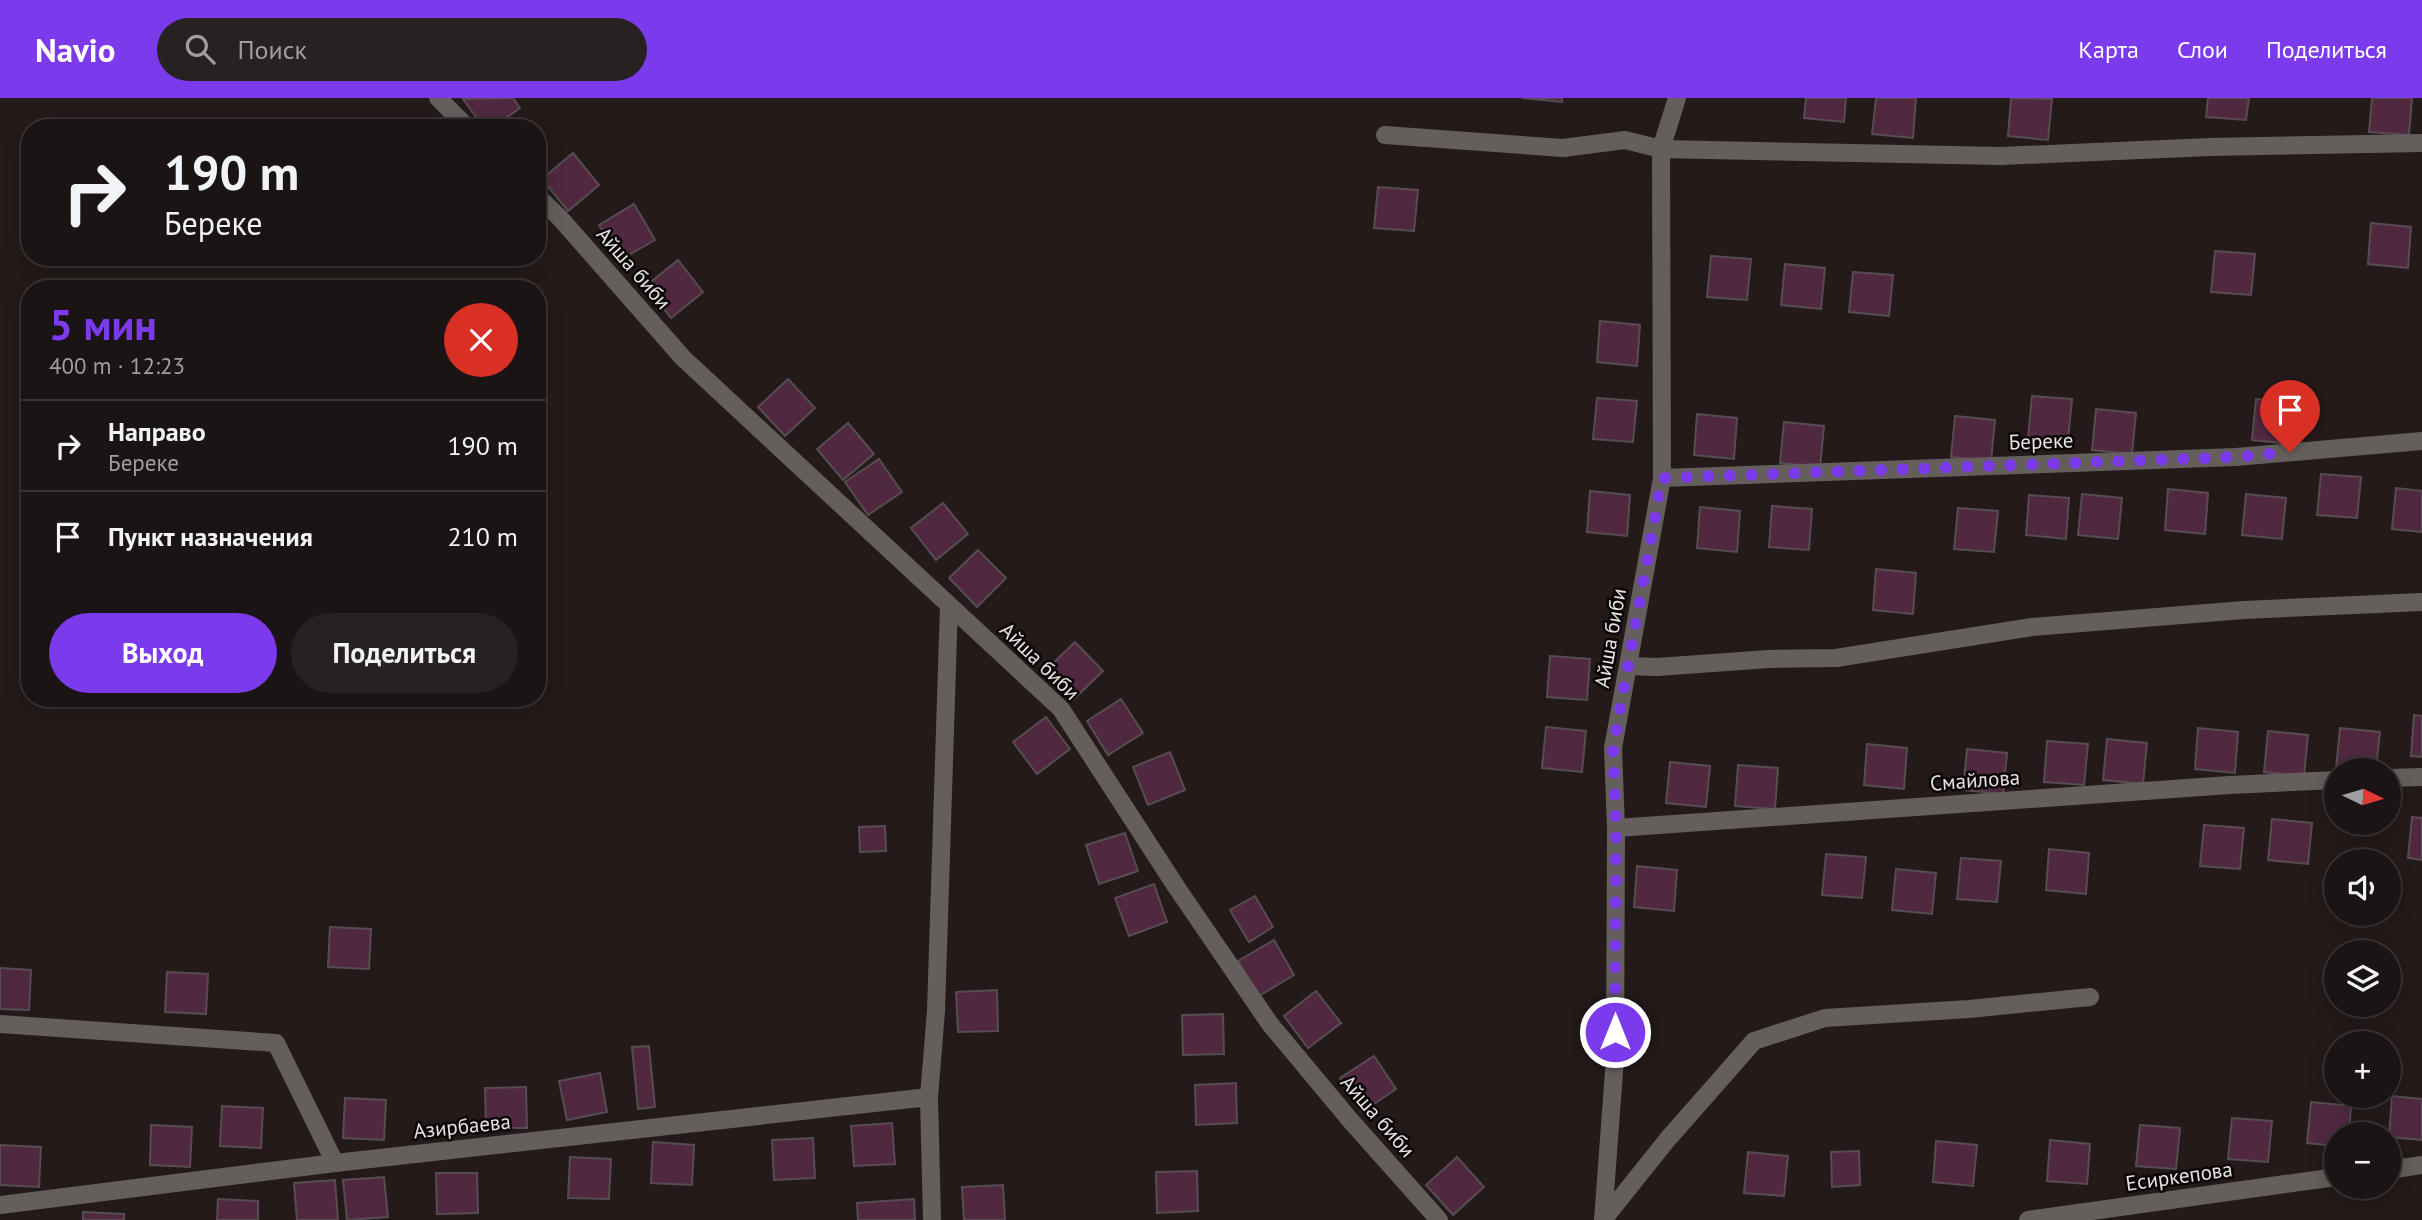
<!DOCTYPE html>
<html lang="ru">
<meta charset="utf-8">
<style>
:root{--surface:#1b1414;--page:#282122;--text:#f1f3f6;--muted:#a09ea0;--line:#393334;--accent:#7c3aed}
body{margin:0;font-family:"PT Sans",sans-serif;background:var(--page);color:var(--text);height:100vh;display:flex;flex-direction:column;font-size:26px;white-space:nowrap}
*{box-sizing:border-box;margin:0}
p{font-size:23px;color:var(--muted)}
.icon{flex:none;width:38px;height:38px;fill:none;stroke:currentColor;stroke-width:2;stroke-linecap:round;stroke-linejoin:round}
.map{position:relative;flex:1;overflow:hidden}
.drawer{position:absolute;left:21px;top:182px;width:525px;height:427px;display:flex;flex-direction:column;background:var(--surface);border-radius:28px;box-shadow:0 4px 18px #0003,0 0 0 2px var(--line)}
.drawer>*{flex:none}
.hud{position:absolute;left:21px;top:21px;width:525px;height:147px;border-radius:28px;box-shadow:0 4px 18px #0003,0 0 0 2px var(--line);background:#1b1414;color:var(--text);overflow:hidden}
.needle{width:46px;rotate:95deg}
.fabs{position:absolute;left:2324px;top:660px;display:grid;gap:14px}
.fabs a{display:grid;place-items:center;width:77px;height:77px;border-radius:50%;background:var(--surface);box-shadow:0 4px 18px #0003,0 0 0 2px var(--line);font-size:35px}
.pin{position:absolute;display:grid;place-items:center;width:60px;height:60px;color:#fff;margin:-72px -30px;border-radius:50% 50% 50% 0;rotate:-45deg;box-shadow:0 0 7px #0007}
.pin .icon{rotate:45deg}
.me{position:absolute;width:77px;margin:-38px;rotate:0deg;stroke-linejoin:round;filter:drop-shadow(0 0 5px #0008)}
.turn{display:flex;align-items:center;gap:24px;height:147px;padding:0 28px;font-size:32px}
.turn .icon{width:91px;height:91px;stroke-width:2.5}
.turn b{display:block;font-size:49px;line-height:60px}
.round{display:grid;place-items:center;flex:none;width:74px;height:74px;border-radius:37px;background:var(--page)}
.headline{display:flex;align-items:center;justify-content:space-between;height:119px;padding:0 28px}
h1{font-size:42px;font-weight:800;line-height:52px;color:var(--accent)}
.cta{display:flex;gap:14px;margin-top:auto;padding:14px 28px}
.cta a{flex:1;height:80px;border-radius:42px;background:var(--accent);color:#fff;font-size:28px;font-weight:800;line-height:80px;text-align:center}
.cta a+a{background:var(--page);color:var(--text)}
ul{padding:0;list-style:none}
li{display:flex;align-items:center;gap:21px;height:91px;padding:0 28px;border-top:2px solid var(--line)}
li div{flex:1}
li b{display:block;font-size:26px}
li em{font-style:normal}
header{display:flex;align-items:center;gap:42px;box-sizing:border-box;height:98px;padding:0 35px;background:var(--accent);color:#fff}
header strong{font-size:33px}
nav{display:flex;gap:38px;margin-inline-start:auto;font-size:24px}
.search{width:490px;height:63px;background:var(--page);display:flex;align-items:center;gap:18px;box-sizing:border-box;padding:0 24px;border-radius:38px;color:var(--muted);font-size:26px}
.map>svg:first-child{display:block}
</style>
<header>
<strong>Navio</strong>
<div class="search"><svg class="icon" aria-label="search" viewBox="0 0 24 24"><circle cx="10" cy="10" r="6"/><path d="M15 15l6 6"/></svg>Поиск</div>
<nav><a>Карта</a><a>Слои</a><a>Поделиться</a></nav>
</header>
<div class="map">
<svg width="2422" height="1122" viewBox="0 0 2422 1122">
<rect width="100%" height="100%" fill="#241a1a"/>
<!-- building -->
<g fill="#502941" stroke="#574c52" stroke-width="2">
<path d="M513 0 520 10 492 30H484L463 1Z"/>
<path d="M1522 0H1562V4Z"/>
<path d="M1806 0H1846L1844 24 1804 20Z"/>
<path d="M1876 0H1916L1913 40 1872 36Z"/>
<path d="M2011 0 2052 1 2048 42 2008 38Z"/>
<path d="M2208 0H2249L2246 22 2206 19Z"/>
<path d="M2372 0H2412L2409 37 2369 34Z"/>
<path d="M573 55 599 87 568 113 542 81Z"/>
<path d="M1378 89 1418 92 1414 133 1374 130Z"/>
<path d="M634 106 655 142 620 162 599 127Z"/>
<path d="M2371 125 2411 129 2408 170 2368 166Z"/>
<path d="M2215 153 2255 156 2251 197 2211 194Z"/>
<path d="M1711 158 1751 161 1747 202 1707 199Z"/>
<path d="M678 162 703 194 671 220 646 188Z"/>
<path d="M1785 166 1825 170 1821 211 1781 207Z"/>
<path d="M1853 174 1893 177 1889 218 1849 214Z"/>
<path d="M1600 223 1640 227 1637 268 1597 264Z"/>
<path d="M788 281 815 310 785 338 758 309Z"/>
<path d="M2032 298 2072 301 2068 342 2028 339Z"/>
<path d="M1597 300 1637 303 1633 344 1593 341Z"/>
<path d="M2256 301 2296 305 2292 346 2252 342Z"/>
<path d="M2096 311 2136 315 2132 356 2092 352Z"/>
<path d="M1697 316 1737 320 1734 361 1694 357Z"/>
<path d="M1955 318 1995 322 1991 363 1951 359Z"/>
<path d="M1784 324 1824 328 1820 369 1780 365Z"/>
<path d="M848 325 874 356 843 382 817 351Z"/>
<path d="M879 361 902 394 868 417 845 384Z"/>
<path d="M2321 376 2361 379 2357 420 2317 417Z"/>
<path d="M2396 390 2422 393V434L2392 431Z"/>
<path d="M2168 391 2208 395 2205 436 2165 432Z"/>
<path d="M1590 393 1630 397 1627 438 1587 434Z"/>
<path d="M2082 396 2122 400 2118 441 2078 437Z"/>
<path d="M2246 396 2286 400 2282 441 2242 437Z"/>
<path d="M2029 397 2069 400 2066 441 2026 437Z"/>
<path d="M943 405 968 436 936 462 911 430Z"/>
<path d="M1772 408 1812 411 1809 452 1769 449Z"/>
<path d="M1700 409 1740 413 1737 454 1697 450Z"/>
<path d="M1958 410 1998 413 1994 454 1954 451Z"/>
<path d="M978 452 1006 480 977 509 949 480Z"/>
<path d="M1876 471 1916 475 1913 516 1873 512Z"/>
<path d="M1075 544 1103 573 1073 602 1045 573Z"/>
<path d="M1550 558 1590 561 1587 602 1547 599Z"/>
<path d="M1121 601 1143 635 1108 657 1087 623Z"/>
<path d="M2414 617 2422 618V659L2411 658Z"/>
<path d="M1046 619 1070 651 1037 676 1013 644Z"/>
<path d="M1546 629 1586 633 1582 674 1542 670Z"/>
<path d="M2198 630 2238 634 2235 675 2195 671Z"/>
<path d="M2340 630 2380 634 2376 672 2336 671Z"/>
<path d="M2268 633 2308 637 2304 678 2264 674Z"/>
<path d="M2107 641 2147 645 2143 686 2103 682Z"/>
<path d="M2047 643 2088 646 2084 687 2044 684Z"/>
<path d="M1867 646 1907 650 1904 691 1864 687Z"/>
<path d="M1967 651 2007 655 2003 696 1963 692Z"/>
<path d="M1170 654 1185 692 1148 707 1133 669Z"/>
<path d="M1670 664 1710 668 1706 709 1666 705Z"/>
<path d="M1738 667 1778 670 1775 711 1735 708Z"/>
<path d="M2412 719 2422 720V762L2408 760Z"/>
<path d="M2272 721 2312 725 2308 766 2268 762Z"/>
<path d="M2204 727 2244 730 2240 771 2200 768Z"/>
<path d="M885 728 886 753 860 754 859 729Z"/>
<path d="M1125 735 1138 773 1099 786 1086 747Z"/>
<path d="M2049 751 2089 755 2086 796 2046 792Z"/>
<path d="M1826 756 1866 759 1862 800 1822 797Z"/>
<path d="M1961 760 2001 763 1997 804 1957 801Z"/>
<path d="M1637 768 1677 772 1674 813 1634 809Z"/>
<path d="M1896 771 1936 775 1932 816 1892 812Z"/>
<path d="M1154 786 1167 824 1129 838 1115 800Z"/>
<path d="M1255 798 1273 829 1249 844 1230 812Z"/>
<path d="M330 829 371 831 369 871 328 869Z"/>
<path d="M1274 842 1294 877 1259 898 1238 863Z"/>
<path d="M0 870 31 872 29 912 0 911Z"/>
<path d="M167 874 208 876 206 916 165 914Z"/>
<path d="M997 892 998 933 958 934 956 894Z"/>
<path d="M1316 893 1341 925 1308 950 1284 918Z"/>
<path d="M1223 916 1224 956 1183 957 1182 917Z"/>
<path d="M649 948 655 1009 638 1011 632 949Z"/>
<path d="M1374 958 1396 991 1362 1014 1340 980Z"/>
<path d="M600 975 607 1014 567 1022 559 983Z"/>
<path d="M1236 985 1237 1025 1196 1027 1195 987Z"/>
<path d="M526 989 527 1030H486L485 990Z"/>
<path d="M2392 998 2422 1001V1042L2389 1039Z"/>
<path d="M345 1000 386 1002 384 1042 343 1040Z"/>
<path d="M2311 1004 2351 1008 2349 1036H2336V1048L2307 1045Z"/>
<path d="M222 1008 263 1010 261 1050 220 1048Z"/>
<path d="M2232 1020 2272 1023 2268 1064 2228 1061Z"/>
<path d="M892 1025 895 1066 854 1068 851 1028Z"/>
<path d="M151 1027 192 1029 190 1069 150 1067Z"/>
<path d="M2140 1027 2180 1030 2176 1071 2136 1068Z"/>
<path d="M813 1040 815 1080 774 1082 772 1042Z"/>
<path d="M2050 1042 2090 1046 2087 1086 2047 1083Z"/>
<path d="M1936 1043 1977 1047 1973 1088 1933 1084Z"/>
<path d="M653 1044 694 1047 692 1087 651 1085Z"/>
<path d="M0 1047 41 1049 39 1089 0 1087Z"/>
<path d="M1859 1053 1860 1087 1832 1089 1831 1054Z"/>
<path d="M1748 1054 1788 1058 1784 1098 1744 1095Z"/>
<path d="M570 1059 611 1061 609 1101 568 1100Z"/>
<path d="M1457 1059 1484 1089 1453 1117 1426 1087Z"/>
<path d="M1197 1073 1198 1113 1157 1115 1156 1074Z"/>
<path d="M436 1075H477L478 1115 437 1116Z"/>
<path d="M384 1079 388 1119 347 1122 343 1082Z"/>
<path d="M335 1082 338 1122H297L294 1085Z"/>
<path d="M1003 1087 1005 1122H964L962 1089Z"/>
<path d="M218 1101 258 1103V1122H217Z"/>
<path d="M914 1101 915 1122H858L857 1105Z"/>
<path d="M83 1114 124 1116V1122H83Z"/>
</g>
<g fill="none" stroke-linecap="round" stroke-linejoin="round">
<!-- street -->
<g stroke="#645f5c" stroke-width="18">
<path d="M438 0 468 30"/>
<path d="M1385 37 1563 50 1625 42 1661 51 2001 58 2209 49 2422 45"/>
<path d="M537 98 560 120 683 260 1061 611 1177 790 1270 926 1350 1022 1439 1122"/>
<path d="M1662 380 2236 359 2422 343"/>
<path d="M1629 568 1657 569 1769 561 1836 560 2032 529 2244 512 2422 504"/>
<path d="M2389 680 2422 679"/>
<path d="M1616 730 2230 687 2336 682"/>
<path d="M0 926 276 945 335 1065"/>
<path d="M2389 1072 2422 1067"/>
<path d="M0 1107 335 1065 929 999"/>
<path d="M932 1122 929 999 936 913 949 507"/>
<path d="M1603 1122 1615 960 1616 730 1613 650 1662 380 1661 51 1677 0"/>
<path d="M1603 1122 1667 1042 1754 943 1825 920 1969 911 2090 899"/>
<path d="M2028 1122 2336 1079"/>
</g>
</g>
<g fill="none" stroke-linecap="round" stroke-linejoin="round">
<!-- route -->
<path stroke="#7c3aed" stroke-width="12" stroke-dasharray="0 21.6" d="M1615 934 1616 730 1613 650 1662 380 2236 359 2290 354"/>
</g>
<g text-anchor="middle" dominant-baseline="central" stroke-width="5" stroke-linejoin="round" paint-order="stroke">
<!-- street labels -->
<g font-size="21" fill="#e9e2e2" stroke="#0a0606">
<text transform="translate(634 170) rotate(49)">Айша биби</text>
<text transform="translate(2041 343) rotate(-2)">Береке</text>
<text transform="translate(1610 540) rotate(-80)">Айша биби</text>
<text transform="translate(1040 563) rotate(44)">Айша биби</text>
<text transform="translate(1975 682) rotate(-4)">Смайлова</text>
<text transform="translate(1378 1018) rotate(49)">Айша биби</text>
<text transform="translate(462 1028) rotate(-6)">Азирбаева</text>
<text transform="translate(2179 1078) rotate(-8)">Есиркепова</text>
</g>
</g>
</svg>
<div class="fabs">
<a><svg class="needle" viewBox="-14 -14 28 28"><path d="M0-13l5 13h-10z" fill="#e53935"/><path d="M0 13l5-13h-10z" fill="#a09ea0"/></svg></a>
<a><svg class="icon" aria-label="sound" viewBox="0 0 24 24"><path d="M4 9h4l5-4v14l-5-4H4zM17 9q2 3 0 6"/></svg></a>
<a><svg class="icon" aria-label="layers" viewBox="0 0 24 24"><path d="M12 4l9 5-9 5-9-5zM3 14l9 5 9-5"/></svg></a>
<a>+</a>
<a>−</a>
</div>
<div class="pin" style="left:2290px;top:354px;background:#d93025"><svg class="icon" aria-label="arrive" viewBox="0 0 24 24"><path d="M6 21V4h12l-3 4 3 4H6"/></svg></div>
<svg class="me" style="left:1615px;top:934px" viewBox="-20 -20 40 40"><circle r="17" fill="#7c3aed" stroke="#fff" stroke-width="3"/><path d="M0-11L8 9 0 5-8 9z" fill="#fff"/></svg>
<div class="hud">
<div class="turn"><svg class="icon" aria-label="right" viewBox="0 0 24 24"><path d="M7 20v-9h11M14 6l5 5-5 5"/></svg><div><b>190 m</b>Береке</div></div>
</div>
<section class="drawer">
<div class="headline"><div><h1>5 мин</h1><p>400 m · 12:23</p></div><a class="round" style="background:#d93025;color:#fff"><svg class="icon" aria-label="close" viewBox="0 0 24 24"><path d="M6 6l12 12M18 6L6 18"/></svg></a></div>
<ul>
<li><svg class="icon" aria-label="right" viewBox="0 0 24 24"><path d="M7 20v-9h11M14 6l5 5-5 5"/></svg><div><b>Направо</b><p>Береке</p></div><em>190 m</em></li>
<li><svg class="icon" aria-label="arrive" viewBox="0 0 24 24"><path d="M6 21V4h12l-3 4 3 4H6"/></svg><div><b>Пункт назначения</b></div><em>210 m</em></li>
</ul>
<div class="cta"><a>Выход</a><a>Поделиться</a></div>
</section>
</div>
